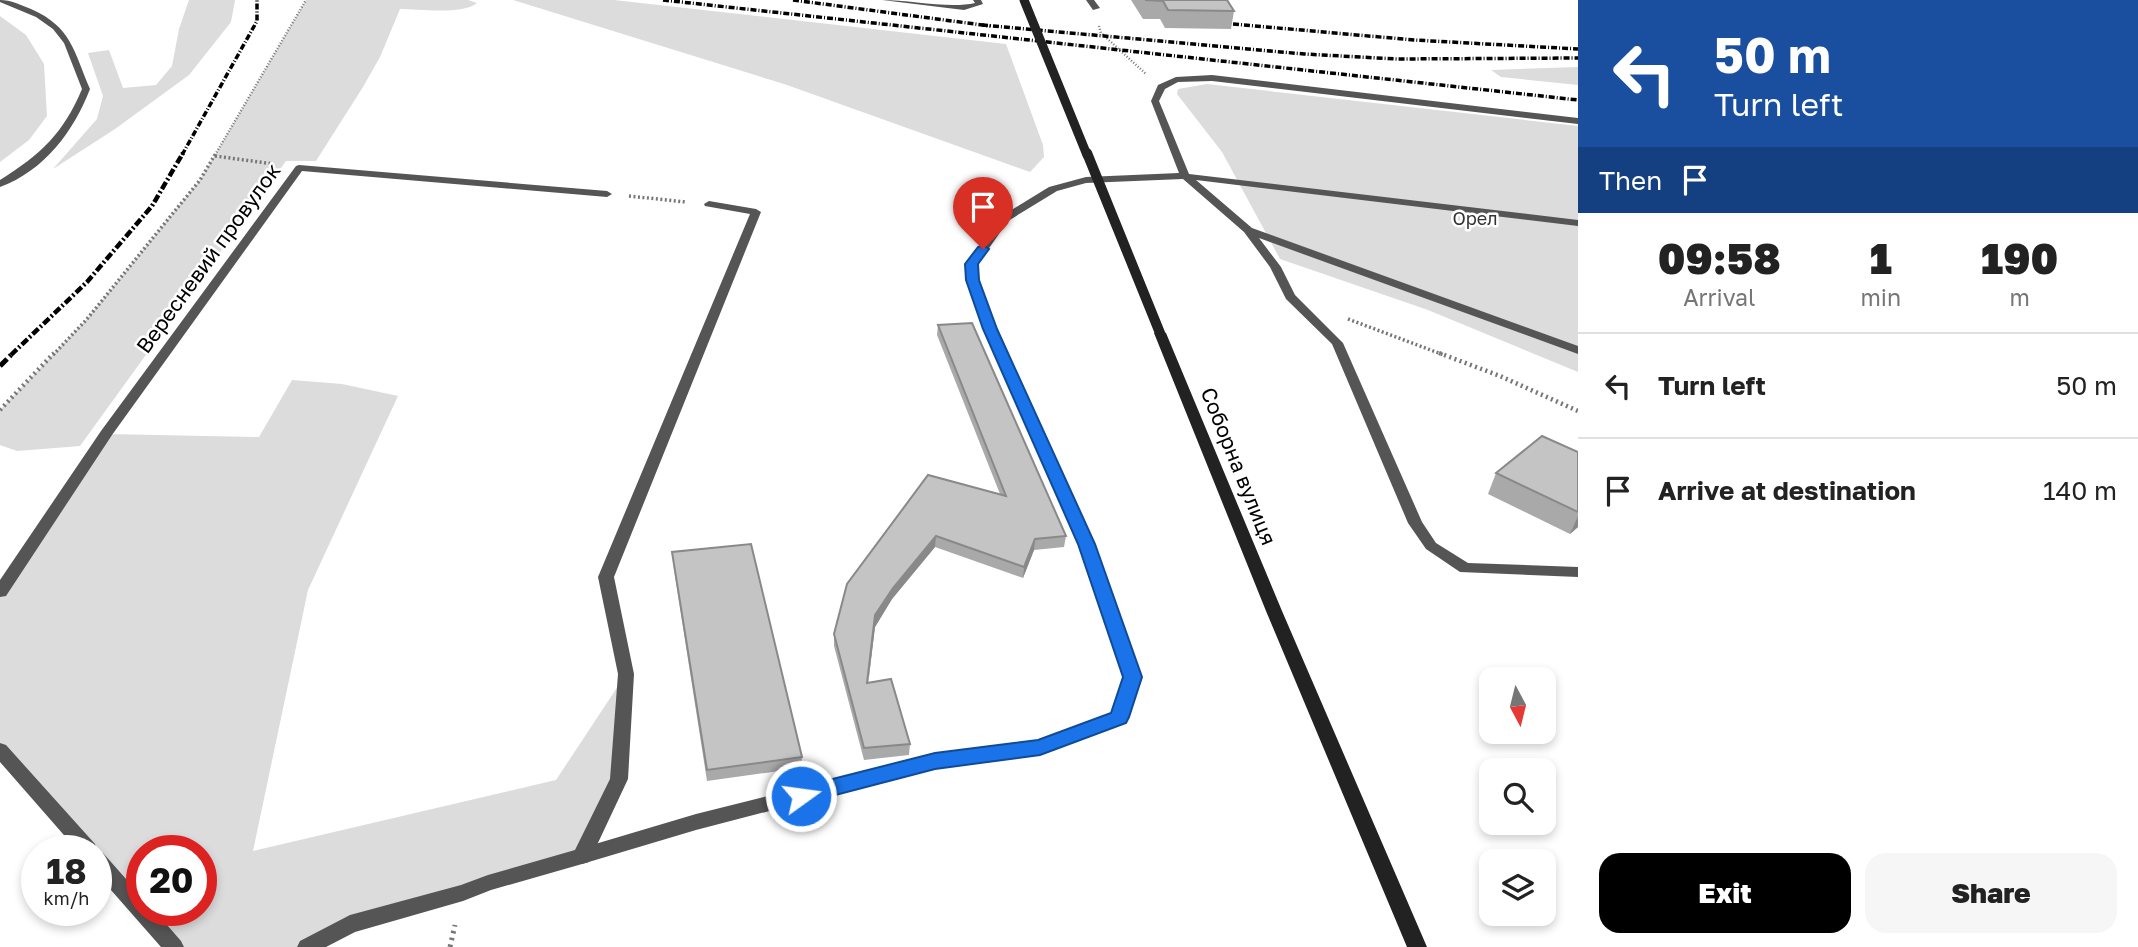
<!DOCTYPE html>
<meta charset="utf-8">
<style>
:root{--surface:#fff;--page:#f6f6f6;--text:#222;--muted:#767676;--line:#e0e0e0;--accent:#000}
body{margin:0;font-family:"Golos Text",sans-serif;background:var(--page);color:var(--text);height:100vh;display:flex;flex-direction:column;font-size:26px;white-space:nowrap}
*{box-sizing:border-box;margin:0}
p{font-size:23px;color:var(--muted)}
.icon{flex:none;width:38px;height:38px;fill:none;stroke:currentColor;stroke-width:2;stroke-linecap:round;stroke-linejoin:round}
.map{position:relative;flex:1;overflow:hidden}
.sheet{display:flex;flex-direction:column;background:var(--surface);width:560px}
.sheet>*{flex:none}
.banner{background:#1a4fa0;color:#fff;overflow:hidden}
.needle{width:46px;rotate:173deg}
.buttons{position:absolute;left:1479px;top:667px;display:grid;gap:14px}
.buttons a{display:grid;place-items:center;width:77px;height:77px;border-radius:14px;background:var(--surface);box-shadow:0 4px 10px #0003;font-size:35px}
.speed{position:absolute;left:21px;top:835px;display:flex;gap:14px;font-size:35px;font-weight:700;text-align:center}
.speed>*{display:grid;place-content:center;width:91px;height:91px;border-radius:50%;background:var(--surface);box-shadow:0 4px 10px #0003;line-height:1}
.speed small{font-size:18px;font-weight:400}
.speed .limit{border:10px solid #d22;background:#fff;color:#111}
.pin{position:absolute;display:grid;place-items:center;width:60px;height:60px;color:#fff;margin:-72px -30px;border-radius:50% 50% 50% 0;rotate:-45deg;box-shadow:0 0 7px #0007}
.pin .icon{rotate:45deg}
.me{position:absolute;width:77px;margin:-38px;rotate:76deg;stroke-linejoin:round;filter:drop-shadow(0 0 5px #0008)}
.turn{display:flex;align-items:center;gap:24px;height:147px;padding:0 21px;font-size:32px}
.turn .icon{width:91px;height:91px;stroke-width:2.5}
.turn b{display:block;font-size:49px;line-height:60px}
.then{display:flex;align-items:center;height:66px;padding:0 21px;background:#0003;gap:14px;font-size:26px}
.eta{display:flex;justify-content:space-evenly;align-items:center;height:119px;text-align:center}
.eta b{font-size:42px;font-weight:800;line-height:49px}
.button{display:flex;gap:14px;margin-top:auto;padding:14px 21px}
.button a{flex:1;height:80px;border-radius:21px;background:var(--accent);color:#fff;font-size:28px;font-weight:800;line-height:80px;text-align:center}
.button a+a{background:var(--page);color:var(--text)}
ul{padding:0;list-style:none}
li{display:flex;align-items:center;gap:21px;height:105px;padding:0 21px;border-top:2px solid var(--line)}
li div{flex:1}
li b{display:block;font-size:26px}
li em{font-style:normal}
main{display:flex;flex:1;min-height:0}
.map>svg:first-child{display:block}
</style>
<main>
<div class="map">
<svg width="1578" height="947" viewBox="0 0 1578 947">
<rect width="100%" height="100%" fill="#fff"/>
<!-- green -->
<g fill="#dcdcdc" fill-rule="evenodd">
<path d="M189 0H235L231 22 189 75 115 129 53 169 97 119 103 96 88 53 109 50 123 88 156 85 172 66 179 29Z"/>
<path d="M306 0H468L477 3C463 15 418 9 400 9L380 57 363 87 316 161H286L80 446 17 451 0 445V410L87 319 200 180Z"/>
<path d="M513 0H614L1006 44 1043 145 1044 157 1030 172 787 85Z"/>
<path d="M0 16 26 35 44 64 47 116 29 140 0 162Z"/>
<path d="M1578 67V85L1501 77 1491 70Z"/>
<path d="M1207 84 1578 126V372L1428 310 1280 259 1222 152 1177 94 1178 89Z"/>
<path d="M292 380 342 384 398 396 308 590 253 851 556 780 626 674 619 779 582 856 307 947H174L96 859V850H88L0 750V592L106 434 259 437ZM142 850H201V910H142Z"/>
</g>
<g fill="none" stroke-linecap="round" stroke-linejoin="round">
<!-- path-far3 -->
<g stroke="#777" stroke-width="2.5" stroke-dasharray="1 2" stroke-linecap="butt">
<path d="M1099 26 1101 33 1146 74"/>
<path d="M215 155 306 0"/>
</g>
<!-- path-far2 -->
<g stroke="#777" stroke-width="3.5" stroke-dasharray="2 2.5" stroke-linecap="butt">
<path d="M215 156 274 164"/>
<path d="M629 196 686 202"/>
<path d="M1348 319 1444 355"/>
<path d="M53 355 87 319 200 180 216 153"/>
</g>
<!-- path-far1 -->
<g stroke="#777" stroke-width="4.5" stroke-dasharray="2 3.5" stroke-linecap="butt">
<path d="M1439 353 1500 376 1578 411"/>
<path d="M0 410 54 353"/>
</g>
<!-- path -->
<path stroke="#777" stroke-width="5" stroke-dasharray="2.5 4.5" stroke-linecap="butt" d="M450 947 455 925"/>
<!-- lane -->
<g fill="#555" fill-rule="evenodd">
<path d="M0 0C11 0 21 5 31 9 72 27 74 52 90 89 74 131 44 171 0 187V180C41 154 63 134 82 89L64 43 53 29 36 17 0 2Z"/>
<path d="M1086 0H1094L1100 8 1093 10Z"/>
<path d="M1212 75 1578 118V124L1212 81 1178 82 1165 89 1159 101 1189 174 1578 220V226L1196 180 1252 228 1578 346V354L1259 238 1281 267 1295 295 1343 343 1422 522 1436 543 1468 563 1578 567V577L1460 572 1426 549 1408 523 1332 344 1286 299 1270 267 1244 232 1183 179 1086 183 1057 191 1008 221 978 264V280L996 329 1093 544 1141 677 1125 722 1040 754 935 768 696 830 582 864 575 862 572 856 575 850 696 814 935 754 1038 740 1112 713 1125 677 1079 544 984 329 966 280V264L1000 217 1049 187 1086 177 1179 173 1151 101 1158 85 1176 77Z"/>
</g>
<!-- street -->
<g fill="#555" fill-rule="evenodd">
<path d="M882 0C910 0 950 9 975 3L973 0H981L983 4 964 10Z"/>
<path d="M299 165 607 191 612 194 607 197 302 171 112 435 6 596 0 597V580L101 431 296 166Z"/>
<path d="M709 201 756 209 761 212 614 577 634 674 628 779 589 862 491 890 463 901 355 932 326 947H297L300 941 350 915 461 885 488 875 575 850 610 779 618 674 598 577 750 214 705 206 704 204Z"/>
<path d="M0 743 6 745 95 844 97 851 103 853 142 897V910H154L181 941 184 947H161L96 873V850H77L0 762Z"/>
</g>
<!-- secondary -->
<path fill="#222" fill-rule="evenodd" d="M1160 329 1166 333 1282 611 1427 947H1407L1266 611 1154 333Z"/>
<!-- rail-far2 -->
<g stroke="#000" stroke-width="3.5" stroke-dasharray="6 2 1 2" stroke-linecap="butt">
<path d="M663 0 1578 100"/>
<path d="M793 0 990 26"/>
<path d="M1233 24 1414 40 1578 49"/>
<path d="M982 25 1304 54 1397 59 1578 58"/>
<path d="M182 155 257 21V0"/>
</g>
<!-- rail-far1 -->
<path stroke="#000" stroke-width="4.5" stroke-dasharray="8 2.5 2 2.5" stroke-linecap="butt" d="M11 355 87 282 152 206 183 153"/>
<!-- rail -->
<path stroke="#000" stroke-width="5" stroke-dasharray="10 3.5 2 3.5" stroke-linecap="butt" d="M0 366 13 353"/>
<!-- secondary-bridge-far1 -->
<path stroke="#222" stroke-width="9" d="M1024 0 1087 155"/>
<!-- secondary-bridge -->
<path stroke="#222" stroke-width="10" d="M1087 153 1160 333"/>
</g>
<!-- wall -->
<g fill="#a9a9a9">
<path d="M1131 0H1227L1234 11 1231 29 1165 28 1160 19H1143Z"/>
<path d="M938 325 1066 536 1064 547 1034 550 1023 578 935 547 892 599 875 627 868 682 910 744 909 755 864 760 834 646V634L847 584 1000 494 937 335Z"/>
<path d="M1578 452V527L1570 534 1488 494 1496 473Z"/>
<path d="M672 552 802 757 801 768 707 781 673 563Z"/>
</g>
<!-- shaded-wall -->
<g fill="#898989">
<path d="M1578 516V527L1570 534Z"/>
<path d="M936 536 935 547 892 599 875 627 867 694 875 615 893 588Z"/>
<path d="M1035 539 1034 550 1023 578 1024 567Z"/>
</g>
<!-- building -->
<g fill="#c4c4c4" stroke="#898989" stroke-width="2">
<path d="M1145 0H1227L1234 11 1168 10 1163 1Z"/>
<path d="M972 323 1066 536 1035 539 1024 567 936 536 893 588 875 615 867 683 891 679 910 744 864 748 834 634 847 584 928 475 1006 496 938 325Z"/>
<path d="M1542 436 1578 452V512L1496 473Z"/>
<path d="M751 544 802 757 707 770 672 552Z"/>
</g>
<!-- route -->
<path fill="#1a73e8" stroke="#114b97" stroke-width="2" d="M983 245 989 249 978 264 979 280 997 329 1095 544 1142 677 1129 717 1126 723 1040 755 935 769 801 804 793 801 790 796 793 790 801 787 935 753 1038 740 1111 713 1123 677 1078 544 983 329 966 280 965 264 978 247Z"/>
<g text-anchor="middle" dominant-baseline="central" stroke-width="5" stroke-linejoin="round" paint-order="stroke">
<!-- far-park labels -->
<g font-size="18" fill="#333" stroke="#fff">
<text x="1475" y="218">Орел</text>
</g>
<!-- street labels -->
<g font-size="21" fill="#000" stroke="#fff">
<text transform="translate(208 258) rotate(-54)">Вересневий провулок</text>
<text transform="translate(1239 466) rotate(68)">Соборна вулиця</text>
</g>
</g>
</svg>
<div class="buttons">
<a><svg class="needle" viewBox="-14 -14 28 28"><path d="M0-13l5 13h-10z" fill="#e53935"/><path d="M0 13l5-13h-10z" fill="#767676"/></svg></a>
<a><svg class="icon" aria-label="search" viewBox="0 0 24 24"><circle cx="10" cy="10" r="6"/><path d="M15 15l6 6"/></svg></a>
<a><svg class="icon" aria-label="layers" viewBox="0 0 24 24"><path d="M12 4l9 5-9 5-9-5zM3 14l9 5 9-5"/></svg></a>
</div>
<div class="speed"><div>18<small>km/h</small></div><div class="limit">20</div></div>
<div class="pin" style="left:983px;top:249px;background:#d93025"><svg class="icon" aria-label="arrive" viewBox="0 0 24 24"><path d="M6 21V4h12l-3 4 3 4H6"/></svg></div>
<svg class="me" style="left:801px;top:796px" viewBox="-20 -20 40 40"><circle r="17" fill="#1a73e8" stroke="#fff" stroke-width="3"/><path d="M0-11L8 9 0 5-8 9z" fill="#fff"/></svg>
</div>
<section class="sheet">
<div class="banner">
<div class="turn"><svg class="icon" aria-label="left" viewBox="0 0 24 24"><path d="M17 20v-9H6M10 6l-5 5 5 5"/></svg><div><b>50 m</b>Turn left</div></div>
<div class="then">Then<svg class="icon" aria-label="arrive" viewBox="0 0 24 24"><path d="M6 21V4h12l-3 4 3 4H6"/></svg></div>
</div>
<div class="eta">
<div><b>09:58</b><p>Arrival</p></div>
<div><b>1</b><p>min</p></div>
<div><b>190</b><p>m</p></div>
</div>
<ul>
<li><svg class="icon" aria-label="left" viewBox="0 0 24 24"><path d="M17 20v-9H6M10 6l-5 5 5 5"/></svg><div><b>Turn left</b></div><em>50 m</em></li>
<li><svg class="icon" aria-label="arrive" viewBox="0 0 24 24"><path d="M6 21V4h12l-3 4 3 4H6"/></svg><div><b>Arrive at destination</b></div><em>140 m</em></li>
</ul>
<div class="button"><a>Exit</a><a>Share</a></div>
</section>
</main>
